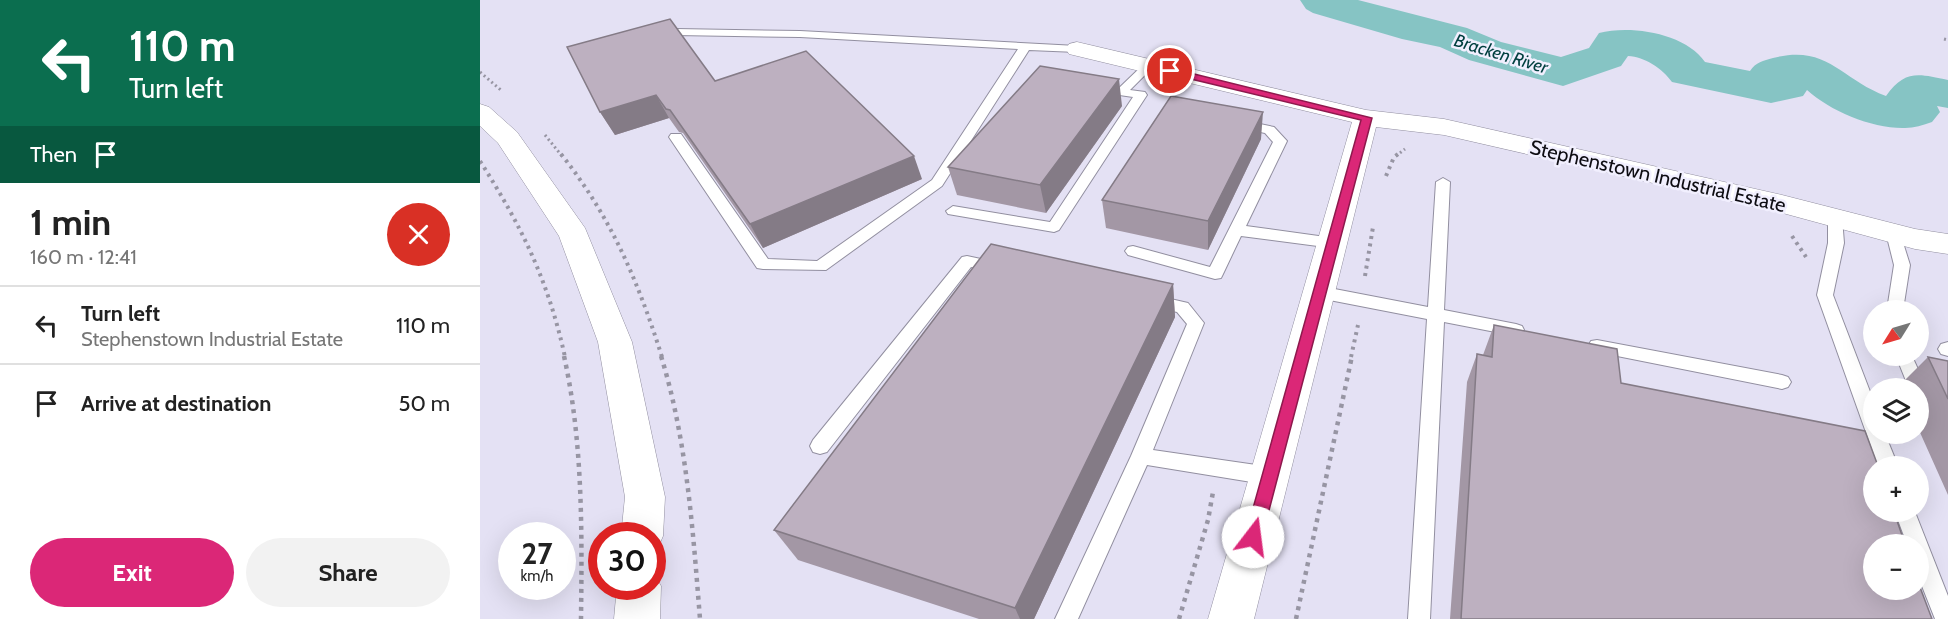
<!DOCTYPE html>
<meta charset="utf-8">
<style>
:root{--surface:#fff;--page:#f2f2f2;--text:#222;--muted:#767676;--line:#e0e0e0;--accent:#db2777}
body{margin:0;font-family:Cabin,sans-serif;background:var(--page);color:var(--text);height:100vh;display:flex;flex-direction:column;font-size:22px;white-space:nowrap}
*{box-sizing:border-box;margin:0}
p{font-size:20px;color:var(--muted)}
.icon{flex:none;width:33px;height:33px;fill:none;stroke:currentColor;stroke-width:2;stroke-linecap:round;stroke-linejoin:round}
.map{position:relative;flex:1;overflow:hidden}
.sheet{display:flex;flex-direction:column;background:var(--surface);width:480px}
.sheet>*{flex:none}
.top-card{background:#0b6e4f;color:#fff;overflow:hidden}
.needle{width:39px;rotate:233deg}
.controls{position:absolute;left:1383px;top:300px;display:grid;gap:12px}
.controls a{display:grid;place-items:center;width:66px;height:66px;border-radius:50%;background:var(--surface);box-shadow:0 6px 24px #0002;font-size:30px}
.speed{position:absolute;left:18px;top:522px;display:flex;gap:12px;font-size:30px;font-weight:700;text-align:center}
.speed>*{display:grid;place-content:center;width:78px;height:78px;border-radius:50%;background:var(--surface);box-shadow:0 6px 24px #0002;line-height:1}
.speed small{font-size:15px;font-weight:400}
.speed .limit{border:9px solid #d22;background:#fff;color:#111}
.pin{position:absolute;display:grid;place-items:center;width:51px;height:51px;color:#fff;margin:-26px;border:3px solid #fff;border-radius:50%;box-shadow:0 2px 6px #0007}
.me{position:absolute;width:66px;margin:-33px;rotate:15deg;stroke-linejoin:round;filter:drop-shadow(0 0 4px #0008)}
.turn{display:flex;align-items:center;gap:21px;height:126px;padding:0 30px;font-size:27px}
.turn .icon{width:78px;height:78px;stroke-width:2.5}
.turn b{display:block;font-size:42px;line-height:51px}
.then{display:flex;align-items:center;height:57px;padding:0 30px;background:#0003;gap:12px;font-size:22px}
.round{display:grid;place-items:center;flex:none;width:63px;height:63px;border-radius:32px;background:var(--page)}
.summary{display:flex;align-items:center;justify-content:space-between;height:102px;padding:0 30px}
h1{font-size:36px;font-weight:700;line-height:45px}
.button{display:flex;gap:12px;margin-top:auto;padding:12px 30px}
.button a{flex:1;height:69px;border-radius:36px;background:var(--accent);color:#fff;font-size:24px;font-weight:700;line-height:69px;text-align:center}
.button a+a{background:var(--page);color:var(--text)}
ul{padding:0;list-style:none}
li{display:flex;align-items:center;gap:18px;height:78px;padding:0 30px;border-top:2px solid var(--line)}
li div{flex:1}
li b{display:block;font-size:22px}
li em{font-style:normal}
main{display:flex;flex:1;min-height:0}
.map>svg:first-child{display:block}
</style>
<main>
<section class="sheet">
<div class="top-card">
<div class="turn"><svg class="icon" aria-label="left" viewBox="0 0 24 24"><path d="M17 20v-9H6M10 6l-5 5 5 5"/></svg><div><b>110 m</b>Turn left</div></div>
<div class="then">Then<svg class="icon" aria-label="arrive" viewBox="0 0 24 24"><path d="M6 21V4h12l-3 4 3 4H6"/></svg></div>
</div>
<div class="summary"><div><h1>1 min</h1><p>160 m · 12:41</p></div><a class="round" style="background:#d93025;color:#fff"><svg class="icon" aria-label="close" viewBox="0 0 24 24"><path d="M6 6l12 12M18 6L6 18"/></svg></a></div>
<ul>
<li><svg class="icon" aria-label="left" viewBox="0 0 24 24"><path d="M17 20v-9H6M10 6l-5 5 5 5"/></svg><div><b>Turn left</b><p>Stephenstown Industrial Estate</p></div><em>110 m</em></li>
<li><svg class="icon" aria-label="arrive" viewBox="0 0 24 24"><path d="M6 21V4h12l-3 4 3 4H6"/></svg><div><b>Arrive at destination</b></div><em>50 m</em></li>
</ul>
<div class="button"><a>Exit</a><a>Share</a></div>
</section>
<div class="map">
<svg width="1468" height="619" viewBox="0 0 1468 619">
<rect width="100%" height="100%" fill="#e4e1f4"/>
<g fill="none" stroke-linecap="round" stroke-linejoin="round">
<!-- river -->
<path fill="#86c4c4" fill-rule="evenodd" d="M820 0H878L987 28 1021 42 1081 57 1109 48 1119 33C1151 25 1205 33 1225 62L1270 71C1276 62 1283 61 1293 58 1348 44 1360 79 1406 96 1425 69 1439 74 1468 80V108L1457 106 1460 112 1452 122C1443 125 1434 128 1425 128 1393 129 1350 111 1327 90L1323 96 1291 103 1192 82C1182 68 1165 57 1148 56L1141 66 1083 86 989 60 960 47 922 39 833 13 826 9Z"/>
<!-- service casing -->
<g stroke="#928fa0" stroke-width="2">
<g id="service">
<path d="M196 29 320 31 597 46 603 49 597 52 549 50 462 186 346 270 283 269 277 268 189 137 191 134H201L288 259 337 261 452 180 538 49 320 37 196 35 179 39 173 36Z"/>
<path d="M668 63 674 66 650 90 665 92 667 95 579 230 574 232 468 214 466 211 473 206 570 222 653 97 619 92 613 88 619 84 639 88 664 64Z"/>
<path d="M761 120 794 127 807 141 766 226 853 238 861 243 858 247 853 248 761 236 743 274 741 278 735 279 648 255 645 251 648 247 653 246 730 267 793 142 785 133 756 127 755 124Z"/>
<path d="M963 178 970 182 964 310 1036 324 1042 326 1044 330 1042 334 1036 336 964 322 950 619H928L947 319 839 298 833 296 831 292 833 288 839 286 948 307 956 182Z"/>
<path d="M1355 213 1362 218 1364 243 1353 295 1394 402V434H1405L1418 466H1398L1337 295 1348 243V218Z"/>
<path d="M1413 228 1420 233 1430 265 1423 310H1407L1414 265 1406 233Z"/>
<path d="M487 256 524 264 526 268 524 272 518 273 491 267 347 452 340 454 333 452 330 446 333 440 482 257Z"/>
<path d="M673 295 708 303 724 323 673 450 790 467 797 470 800 476 797 482 790 485 667 465 598 619H575L651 456 707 324 697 312 667 305 665 301 667 297Z"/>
<path d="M1117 340 1302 375 1308 377 1311 382 1308 387 1302 389 1117 352 1111 351 1108 346 1111 341Z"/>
<path d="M1468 342V356L1461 354 1458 349 1461 344Z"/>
<path d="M1416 356H1432L1441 376 1438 381 1432 383 1426 381Z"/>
<path d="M1415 512H1435L1468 596V619H1455L1438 576V544H1427Z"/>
</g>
</g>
<!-- minor casing -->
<g stroke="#928fa0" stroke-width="1">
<path id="minor" d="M597 42 886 110 964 119 1302 195 1435 229 1468 234V254L1435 249 1299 212 964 135 896 127 774 619H728L872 122 589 54 586 49 589 44Z"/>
</g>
<!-- tertiary casing -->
<g stroke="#928fa0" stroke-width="1">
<g id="tertiary">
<path d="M0 104 9 107 37 132 105 228 152 342 185 497 183 536 177 550 172 551V536H141L145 497 118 342 79 236 18 143 0 126Z"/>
<path d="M172 570 181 586 180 619H134L137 586H172Z"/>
</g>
</g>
<!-- path-far2 -->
<g stroke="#9795a3" stroke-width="3" stroke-dasharray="2 3" stroke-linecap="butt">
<path d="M1464 39 1468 40"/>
<path d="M0 72 22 91"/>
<path d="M65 135 82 156"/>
<path d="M916 156 925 149"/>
</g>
<!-- path-far1 -->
<g stroke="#9795a3" stroke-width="4" stroke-dasharray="3 4.5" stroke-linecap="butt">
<path d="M81 154C131 217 158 281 182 357"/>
<path d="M0 161C42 227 68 280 85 357"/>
<path d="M906 176 914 157 918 154"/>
<path d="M1312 236 1326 257"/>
<path d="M885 276 893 227"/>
<path d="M871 357 878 325"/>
</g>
<!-- path -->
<g stroke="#9795a3" stroke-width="4.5" stroke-dasharray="4 5" stroke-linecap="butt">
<path d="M84 356C103 442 102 531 101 619"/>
<path d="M181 356C207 440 213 532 220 619"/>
<path d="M699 619 728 520 733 492"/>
<path d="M816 619 872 356"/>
</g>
<!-- service -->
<use href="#service" fill="#fff" fill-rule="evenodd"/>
<!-- minor -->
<use href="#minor" fill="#fff" fill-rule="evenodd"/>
<!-- tertiary -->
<use href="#tertiary" fill="#fff" fill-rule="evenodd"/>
</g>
<!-- wall -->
<g fill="#a397a5">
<path d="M235 81 442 179 283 248 203 133 199 132 189 118 135 135 120 112Z"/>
<path d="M642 106 566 213 477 195 468 167Z"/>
<path d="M781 139 728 250 626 228 622 200Z"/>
<path d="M693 284 695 317 554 619H499L318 560 294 530Z"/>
<path d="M1014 325 1141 383 1452 619H970L987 382 997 354 1003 355Z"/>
<path d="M1448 357 1468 361V495L1438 428V388H1421L1420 385Z"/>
</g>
<!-- shaded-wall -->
<g fill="#847b86">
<path d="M639 79 642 106 566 213 560 185Z"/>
<path d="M176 95 189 118 135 135 120 112Z"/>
<path d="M783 112 781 139 728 250V221Z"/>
<path d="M434 156 442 179 283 248 270 224Z"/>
<path d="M693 284 695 317 554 619H540L535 608Z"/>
</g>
<!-- building -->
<g fill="#bdb0c0" stroke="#847b86" stroke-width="1.5">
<path d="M190 19 235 81 326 51 434 156 270 224 190 110 186 109 176 95 120 112 87 47Z"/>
<path d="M560 66 639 79 560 185 468 167Z"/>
<path d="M691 96 783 112 728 221 622 200Z"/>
<path d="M511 244 693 284 535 608 294 530Z"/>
<path d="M1014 325 1137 349 1141 383 1385 431 1398 466H1394V512H1414L1425 544H1394V590H1438V582L1452 619H981L997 354 1012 357Z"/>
<path d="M1448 357 1468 361V399Z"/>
</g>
<!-- route -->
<path fill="#db2777" stroke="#8e194d" stroke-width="1.5" d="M690 68 892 118 782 537 780 543 773 545 767 543 765 537 881 120 686 73 685 71Z"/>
<g text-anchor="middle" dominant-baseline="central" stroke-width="5" stroke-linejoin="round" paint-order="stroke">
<!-- far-water labels -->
<g font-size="18" font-style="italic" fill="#013f3f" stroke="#f1effe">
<text transform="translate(1021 54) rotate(17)">Bracken River</text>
</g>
<!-- street labels -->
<g font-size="20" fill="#0e0d13" stroke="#f1effe">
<text transform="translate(1178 176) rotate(13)">Stephenstown Industrial Estate</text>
</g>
</g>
</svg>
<div class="controls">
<a><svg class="needle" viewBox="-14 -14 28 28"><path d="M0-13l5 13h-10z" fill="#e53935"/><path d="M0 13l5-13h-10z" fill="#767676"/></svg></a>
<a><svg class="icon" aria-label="layers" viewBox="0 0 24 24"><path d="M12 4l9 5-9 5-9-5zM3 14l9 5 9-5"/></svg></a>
<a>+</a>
<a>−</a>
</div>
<div class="speed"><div>27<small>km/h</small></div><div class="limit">30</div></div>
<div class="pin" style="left:690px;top:71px;background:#d93025"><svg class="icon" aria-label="arrive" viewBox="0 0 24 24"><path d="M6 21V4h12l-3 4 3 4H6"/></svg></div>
<svg class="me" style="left:773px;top:537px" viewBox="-20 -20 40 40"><circle r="19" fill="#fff"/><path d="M0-13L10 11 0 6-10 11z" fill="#db2777"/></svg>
</div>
</main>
